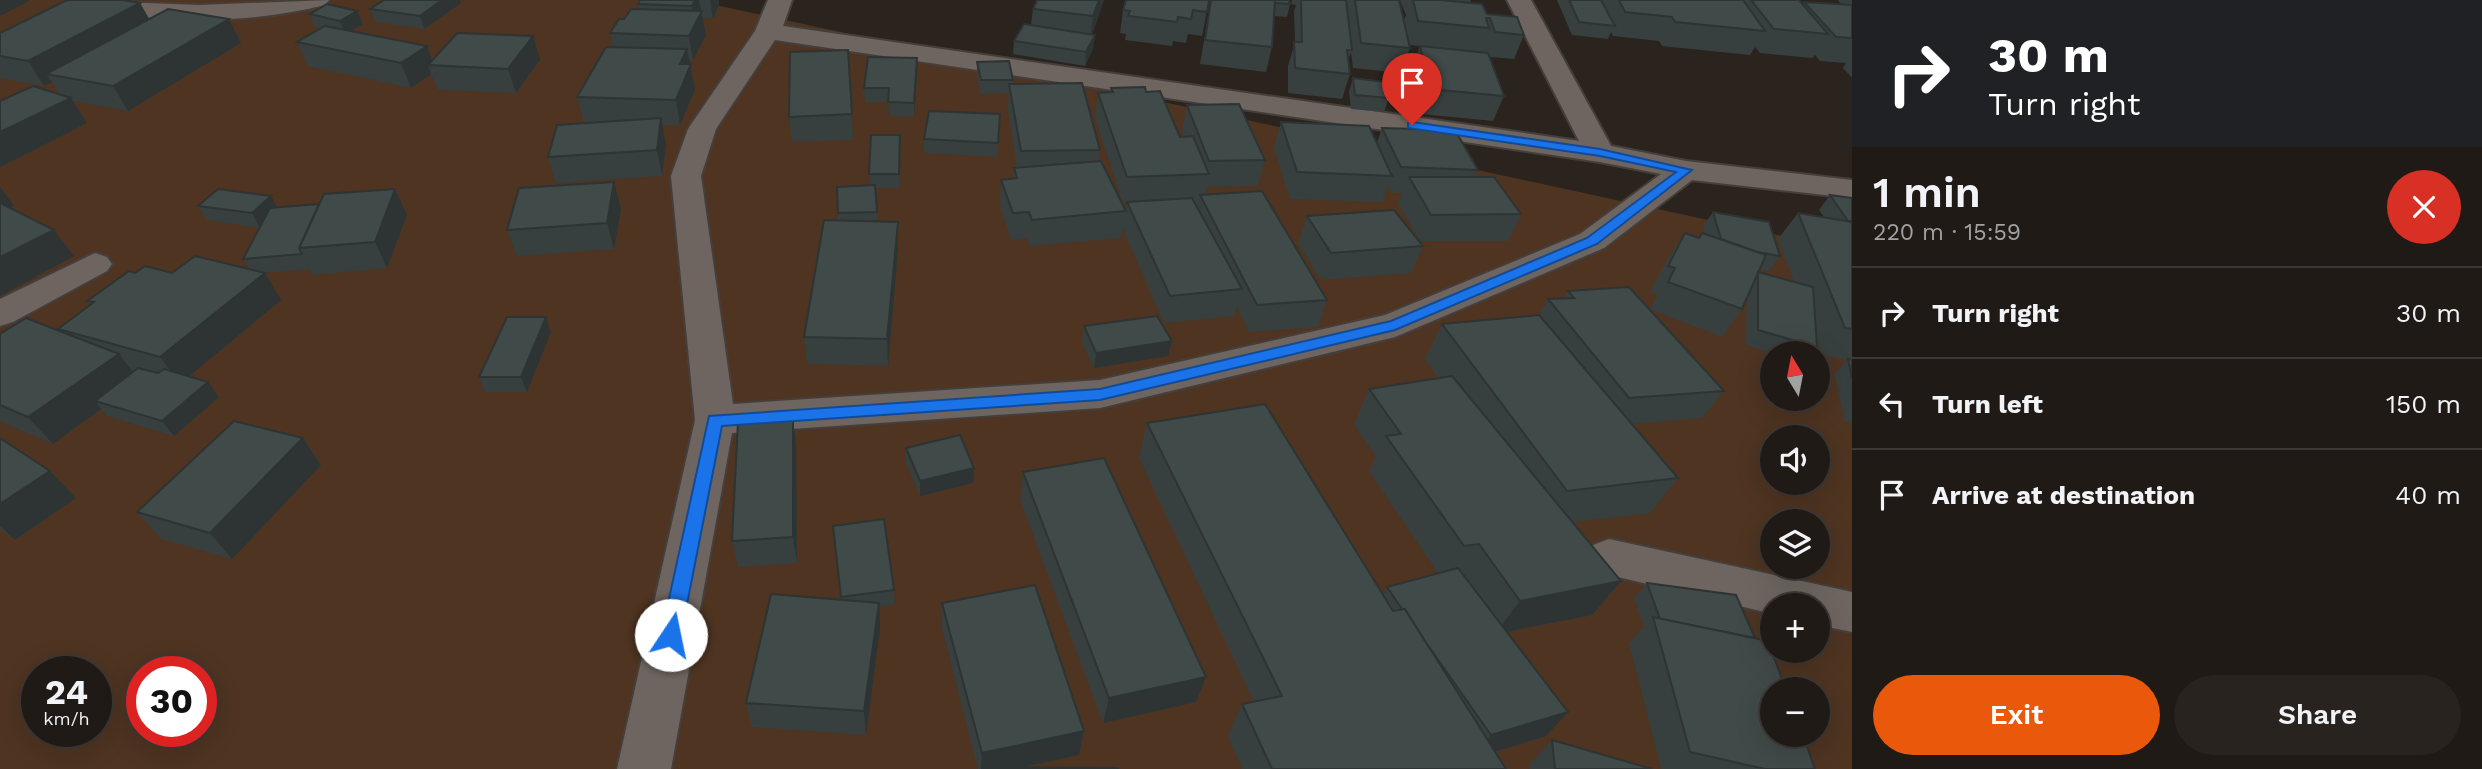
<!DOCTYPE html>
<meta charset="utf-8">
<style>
:root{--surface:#201a16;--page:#28231f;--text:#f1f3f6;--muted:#a2a1a1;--line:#3d3835;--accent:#ea580c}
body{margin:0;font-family:"Work Sans",sans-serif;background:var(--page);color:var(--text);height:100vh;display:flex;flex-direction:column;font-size:26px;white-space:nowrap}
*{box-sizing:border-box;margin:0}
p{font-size:23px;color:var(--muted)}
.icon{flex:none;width:38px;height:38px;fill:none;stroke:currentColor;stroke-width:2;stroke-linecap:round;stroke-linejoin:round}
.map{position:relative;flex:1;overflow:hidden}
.panel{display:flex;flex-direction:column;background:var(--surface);width:630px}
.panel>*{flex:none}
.top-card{background:#202124;color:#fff;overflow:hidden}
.needle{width:46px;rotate:350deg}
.tools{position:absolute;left:1760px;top:341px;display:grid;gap:14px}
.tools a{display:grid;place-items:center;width:70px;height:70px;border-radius:50%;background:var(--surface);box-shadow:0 7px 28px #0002,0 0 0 2px var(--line);font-size:35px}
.speed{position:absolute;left:21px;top:656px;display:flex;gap:14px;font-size:35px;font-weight:700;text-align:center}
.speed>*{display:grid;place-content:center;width:91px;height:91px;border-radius:50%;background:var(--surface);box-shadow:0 7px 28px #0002,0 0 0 2px var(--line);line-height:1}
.speed small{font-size:18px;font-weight:400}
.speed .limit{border:10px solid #d22;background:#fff;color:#111}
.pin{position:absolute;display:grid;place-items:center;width:60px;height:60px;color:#fff;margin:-72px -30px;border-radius:50% 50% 50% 0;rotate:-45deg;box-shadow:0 0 7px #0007}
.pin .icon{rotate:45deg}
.me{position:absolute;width:77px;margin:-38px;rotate:11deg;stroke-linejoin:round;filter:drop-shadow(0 0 5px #0008)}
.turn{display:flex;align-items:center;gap:24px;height:147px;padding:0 21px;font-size:32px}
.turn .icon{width:91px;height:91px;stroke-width:2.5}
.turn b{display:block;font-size:49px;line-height:60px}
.round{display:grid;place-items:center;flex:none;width:74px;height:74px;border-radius:37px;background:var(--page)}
.overview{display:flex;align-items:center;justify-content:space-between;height:119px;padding:0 21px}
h1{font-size:42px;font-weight:600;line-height:52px}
.primary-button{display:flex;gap:14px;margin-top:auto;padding:14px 21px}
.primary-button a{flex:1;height:80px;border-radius:42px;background:var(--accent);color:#fff;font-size:28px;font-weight:600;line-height:80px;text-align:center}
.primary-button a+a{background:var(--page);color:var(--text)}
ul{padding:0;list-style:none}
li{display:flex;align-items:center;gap:21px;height:91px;padding:0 21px;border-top:2px solid var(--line)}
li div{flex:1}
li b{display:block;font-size:26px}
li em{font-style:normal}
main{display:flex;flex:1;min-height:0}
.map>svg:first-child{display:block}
</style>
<main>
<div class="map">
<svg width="1852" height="769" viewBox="0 0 1852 769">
<rect width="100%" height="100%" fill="#2a231e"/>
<!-- green -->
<path fill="#4e3421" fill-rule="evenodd" d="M0 0H693L1852 251V769H0ZM1773 354H1818V399H1773ZM1773 438H1818V483H1773ZM1773 522H1818V567H1773ZM1773 606H1818V651H1773ZM37 672H96V732H37ZM142 672H201V732H142ZM1773 690H1818V735H1773Z"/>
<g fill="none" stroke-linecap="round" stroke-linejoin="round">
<!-- minor casing -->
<g stroke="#453f3c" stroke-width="4">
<g id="minor">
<path d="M68 0 199 5 329 0 325 5C245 25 153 25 72 5Z"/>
<path d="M768 0H792L783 26 1579 141 1507 0H1531L1611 146 1686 161 1852 180V198L1692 180 1604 248 1395 337 1100 408 732 433 671 769H617L695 420 671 176 688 129 755 31ZM775 40 1600 162 1661 174 1580 234 1385 315 1100 380 733 404 701 176 716 129Z"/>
<path d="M95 253 107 257 112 264 107 271 13 322 0 326V299Z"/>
<path d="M1609 539 1852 592V632L1818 625V606H1773V614L1593 571 1586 558 1593 545Z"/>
</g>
</g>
<!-- minor -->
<use href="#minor" fill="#6e6560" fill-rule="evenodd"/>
</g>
<!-- wall -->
<g fill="#37403f">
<path d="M640 0H719V5L713 19 703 18 706 35 693 60H689L695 89 680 125H662L666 144 662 176 556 183 548 157 584 123 577 97 613 47 610 33 624 19 639 9 638 4Z"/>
<path d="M1104 0 1092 35H1095L1093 49 1085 66 1013 54 1014 41 1031 25 1033 9Z"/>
<path d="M1209 0 1202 36 1188 34 1186 43 1173 41 1172 46 1125 40 1126 34 1120 33 1123 10Z"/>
<path d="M1211 0 1290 4 1287 17 1274 16 1272 47 1266 72 1200 64Z"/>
<path d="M1292 0H1399L1404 20 1406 15 1400 0H1471L1470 3 1487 14 1524 35 1514 59 1490 57 1504 96 1493 121 1421 114 1411 70 1420 46 1480 52 1409 45 1410 48 1401 73 1353 68 1351 52 1348 61 1350 74 1342 99 1288 93V66L1295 42 1294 11 1296 5 1291 4Z"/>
<path d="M1557 0H1799L1802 4 1804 2 1841 4 1838 0H1852V78L1843 68 1846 63 1820 61 1815 55 1812 58 1760 53 1755 47 1750 55 1662 46 1659 41 1613 36 1611 32 1608 39 1572 35Z"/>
<path d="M140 3 149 19 241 43 128 111 73 101 87 123 0 167V101L59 94 52 82 44 86 0 78V33Z"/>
<path d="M461 3 424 29 376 22 370 9Z"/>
<path d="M310 14 363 24 351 31 427 46 432 61 540 60 516 93 438 90 431 74 411 88 308 66 297 42 320 28 315 27Z"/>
<path d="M848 50 853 140 792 142 789 117Z"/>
<path d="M977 62 1013 80V84L1100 150 1098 162 1126 211 1127 203H1123L1095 118 1098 93H1111V88L1146 92 1180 137H1184L1182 130 1187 105 1265 160 1258 186 1207 187 1205 195 1327 300 1318 327 1249 332 1237 307 1234 316 1164 323 1123 229 1121 238 1030 246 1027 238 1011 240 1000 206 1001 180 1013 178 1014 168H1017L1008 109 1009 93 980 94 977 76Z"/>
<path d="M917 72 914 117 889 116 888 102H865L864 88Z"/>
<path d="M1353 78 1389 98 1384 112 1351 109 1349 92Z"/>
<path d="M1000 114 997 157 924 153V139Z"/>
<path d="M1281 122 1377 143 1382 128 1478 170 1475 177 1521 214 1508 241H1420L1398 203 1402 193H1391L1388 186 1382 202 1290 199 1274 148Z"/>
<path d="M900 135 899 188H875L878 222 898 249 888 366 807 364 804 337 838 221 837 187 870 186 869 174Z"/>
<path d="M614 182 621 209 614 249 517 256 507 230Z"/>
<path d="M395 189 407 215 387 268 313 275 310 269 263 273H265L281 300 189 376 208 382 219 397 174 436 107 416 101 409 53 444 0 421V334L60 331 58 329 90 305 87 301 135 273 250 270 243 259 260 228 207 220 198 206 277 207 319 204Z"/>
<path d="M1830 195 1852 198V424L1844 421 1835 374 1847 360 1822 355 1817 341V347L1811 354H1775L1746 345 1747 299 1742 309 1722 337 1650 309 1658 295 1650 292 1667 260 1685 233 1699 237 1705 234 1703 227 1713 212 1780 256 1769 271 1760 269 1759 272 1794 282 1778 239 1798 213 1824 217 1819 210Z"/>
<path d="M1307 216 1423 246 1411 273 1321 280 1298 243Z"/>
<path d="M1568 291 1724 391 1702 418 1632 424 1678 478 1650 513 1572 522 1621 581 1592 615 1507 632 1568 712 1546 736 1495 752 1506 769H1242L1228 736 1242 704 1254 702 1139 458 1147 423 1383 594 1387 587 1438 573 1369 471 1376 457 1354 424 1369 389 1438 378 1425 359 1442 324 1539 315 1548 299 1564 298Z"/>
<path d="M546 317 551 332 527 392H485L479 377Z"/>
<path d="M1084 326 1172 341 1168 356 1094 368 1082 342Z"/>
<path d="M793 419 796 446 797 563 738 567 732 541Z"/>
<path d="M0 438 50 471 76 498 15 540 0 529Z"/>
<path d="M303 438 321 465 232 559 161 539 137 512Z"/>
<path d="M906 448 973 483 920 496 906 463Z"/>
<path d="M1023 472 1196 702 1103 723 1020 499Z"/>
<path d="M833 526 894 590 895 604 879 607 880 628 866 735 752 727 746 703 841 600Z"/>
<path d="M1647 583 1755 638 1815 769H1661L1629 643 1644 627 1634 598Z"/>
<path d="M942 603 1084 731 1079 755 1024 767 1118 769H978L942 628Z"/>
<path d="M1552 740 1652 769H1530V764Z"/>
</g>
<!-- shaded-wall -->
<g fill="#2d3433">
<path d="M0 0H28L29 1 0 16Z"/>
<path d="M442 0H460L461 3 424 29 420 16Z"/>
<path d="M695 0H699L706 35 693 60 689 36 695 24 692 6Z"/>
<path d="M710 0H719V5L713 19Z"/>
<path d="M1099 0H1104L1090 40 1093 16Z"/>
<path d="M140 3 153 26 46 74 52 82 44 86 28 61Z"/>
<path d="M357 11 363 24 345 34 340 21Z"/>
<path d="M229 19 241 43 128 111 113 86Z"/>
<path d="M1095 35 1093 49 1085 66 1086 52Z"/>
<path d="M533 36 540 60 516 93 508 69Z"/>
<path d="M427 46 434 66 428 65 431 74 411 88 401 63Z"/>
<path d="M687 49 695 89 680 125 676 100 680 64Z"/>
<path d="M917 58V72L914 117V103Z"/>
<path d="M71 98 87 123 0 167V132Z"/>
<path d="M661 118 666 144 662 176 657 150Z"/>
<path d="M614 182 621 209 614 249 607 223Z"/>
<path d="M0 187 14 206 0 213Z"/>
<path d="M395 189 407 215 387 268 375 242Z"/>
<path d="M271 196 279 211 260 228 252 213Z"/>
<path d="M898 222V249L888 366 887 339Z"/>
<path d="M54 230 74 256 0 296V257Z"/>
<path d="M265 273 281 300 180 384 160 357Z"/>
<path d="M546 317 551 332 527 392 521 377Z"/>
<path d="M1172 341 1168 356 1094 368 1096 353Z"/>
<path d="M119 354 140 381 95 401 101 409 53 444 28 417Z"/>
<path d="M208 382 219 397 174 436 162 421Z"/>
<path d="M793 419 796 446 797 563 793 537Z"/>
<path d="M303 438 321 465 232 559 210 533Z"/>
<path d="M974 468 973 483 920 496V481Z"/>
<path d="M50 471 76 498 15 540 0 526V504Z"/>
<path d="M1621 581 1592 615 1495 634 1520 601Z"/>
<path d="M879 603 880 628 866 735 864 711Z"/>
<path d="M1206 677 1196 702 1103 723 1109 698Z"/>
<path d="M1568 712 1546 736 1471 759 1491 735Z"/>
<path d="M1084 731 1079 755 1014 769H981L982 753Z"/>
</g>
<!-- building -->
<g fill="#404a49" stroke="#2d3433" stroke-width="2">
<path d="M67 0H123L140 3 28 61 0 56V33Z"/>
<path d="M384 0H442L420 16 370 9Z"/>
<path d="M640 0H695L692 6 638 4Z"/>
<path d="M1037 0H1099L1093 16 1033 9Z"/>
<path d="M1126 0H1209L1207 12 1193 10 1191 19 1178 17 1177 22 1128 16 1130 11 1123 10Z"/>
<path d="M1211 0H1275L1272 47 1205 40Z"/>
<path d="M1275 0H1289L1290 4 1275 3Z"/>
<path d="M1301 0H1346L1352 50H1347L1350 74 1295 68 1294 42H1302Z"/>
<path d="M1355 0H1399L1410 48 1361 43Z"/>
<path d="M1413 0H1441L1482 4 1487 14 1517 17 1524 35 1495 32 1490 18H1486L1489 28 1418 21Z"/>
<path d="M1569 0H1601L1615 26 1579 22Z"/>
<path d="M1619 0H1743L1765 31 1675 22 1672 17 1625 12Z"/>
<path d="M1751 0H1799L1828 34 1774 29Z"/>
<path d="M1804 2 1852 5V38L1836 37Z"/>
<path d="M327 4 357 11 340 21 310 14Z"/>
<path d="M168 9 229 19 113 86 46 74Z"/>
<path d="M631 9 702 11 689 36 610 33 619 19H624Z"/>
<path d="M1024 24 1095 35 1086 52 1014 41Z"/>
<path d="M325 26 427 46 401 63 297 42Z"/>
<path d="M457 33 533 36 508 69 428 65Z"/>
<path d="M1420 46 1488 53 1504 96 1430 89Z"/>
<path d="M606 47 687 49 680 64H691L676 100 577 97Z"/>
<path d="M848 50 852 114 789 117 790 52Z"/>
<path d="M868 57 917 58 914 103 888 102 889 88H864Z"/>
<path d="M1009 61 1013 80H981L977 62Z"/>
<path d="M1353 78 1385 82 1389 98 1355 95Z"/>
<path d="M1082 83 1100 150 1021 151 1009 84Z"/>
<path d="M33 86 71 98 0 132V101Z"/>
<path d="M1145 87 1146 92 1160 91 1180 137 1193 136 1209 174 1127 177 1098 93 1113 92 1111 88Z"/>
<path d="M1239 104 1265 160 1209 161 1187 105Z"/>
<path d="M929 111 1000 114 998 143 924 139Z"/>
<path d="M661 118 657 150 548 157 557 125Z"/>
<path d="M1281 122 1369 126 1392 176 1297 172Z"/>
<path d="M1382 128 1455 130 1478 170 1401 167Z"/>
<path d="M871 135H900L899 174H869Z"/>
<path d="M1101 161 1126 211 1032 220 1029 212 1013 213 1001 180 1017 178 1014 168Z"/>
<path d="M1409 177H1494L1521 214 1431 215Z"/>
<path d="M614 182 607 223 507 230 519 188Z"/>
<path d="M875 185 877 212 838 213 837 187Z"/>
<path d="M218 189 271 196 252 213 198 206Z"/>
<path d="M395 189 375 242 299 248 324 194Z"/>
<path d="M1262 191 1327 300 1257 305 1200 195Z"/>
<path d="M1830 195 1852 198V221H1848Z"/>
<path d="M1192 198 1242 289 1170 296 1127 202Z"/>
<path d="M0 203 54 230 0 257Z"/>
<path d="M319 204 299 248 302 254 243 259 270 208Z"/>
<path d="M1394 210 1423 246 1331 253 1307 216Z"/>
<path d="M1713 212 1769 222 1780 256 1757 252 1721 239Z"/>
<path d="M1798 213 1852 222V329L1845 328Z"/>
<path d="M824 220 898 222 887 339 804 337Z"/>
<path d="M1685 233 1699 238 1702 233 1766 255 1742 309 1668 282 1675 268 1668 266Z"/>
<path d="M195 256 265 273 160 357 58 329 94 302 87 301 129 271 135 273 145 266 172 273Z"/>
<path d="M1758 272 1813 287 1817 347 1758 330Z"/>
<path d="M1629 287 1724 391 1629 398 1548 299 1574 298 1568 291Z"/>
<path d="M1539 315 1678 478 1567 491 1442 324Z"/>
<path d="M1157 316 1172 341 1096 353 1084 326Z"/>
<path d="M507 317H546L521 377H479Z"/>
<path d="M26 318 119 354 28 417 0 405V334Z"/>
<path d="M1848 359 1852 360V378Z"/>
<path d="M138 368 158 373 164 369 208 382 162 421 95 401Z"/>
<path d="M1452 376 1621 581 1520 601 1479 544 1464 546 1386 436 1401 434 1369 389Z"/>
<path d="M1265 404 1393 611 1405 609 1506 769H1272L1242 704 1282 696 1147 423Z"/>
<path d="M793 419V537L732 541 738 422Z"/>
<path d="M234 421 303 438 210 533 137 512Z"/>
<path d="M960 435 974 468 920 481 906 448Z"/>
<path d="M0 438 50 471 0 504Z"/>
<path d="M1104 458 1206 677 1109 698 1023 472Z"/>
<path d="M884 519 894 590 841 597 833 526Z"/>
<path d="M1458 568 1568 712 1491 735 1427 644 1405 609H1402L1387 587Z"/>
<path d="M1647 583 1736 595 1755 638 1660 619Z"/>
<path d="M1035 585 1084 731 982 753 942 603Z"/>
<path d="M771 594 879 603 864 711 746 703Z"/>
<path d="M1653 617 1768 641 1786 690H1773V735H1803L1815 769H1765L1690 752Z"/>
<path d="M1552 740 1652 769H1555Z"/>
<path d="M998 767 1118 768V769H998Z"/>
</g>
<!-- route -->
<path fill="#1a73e8" stroke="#114b97" stroke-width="2" d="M1412 122 1600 149 1692 170 1597 244 1395 330 1100 400 722 426 681 635 678 641 671 644 664 641 661 635 709 416 1100 389 1391 321 1587 238 1676 172 1600 156 1408 128V123Z"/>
</svg>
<div class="tools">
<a><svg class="needle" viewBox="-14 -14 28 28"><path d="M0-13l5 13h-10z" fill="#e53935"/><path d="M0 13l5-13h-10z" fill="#a2a1a1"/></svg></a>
<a><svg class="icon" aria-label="sound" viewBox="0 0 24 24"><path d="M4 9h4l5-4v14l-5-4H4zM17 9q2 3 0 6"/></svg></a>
<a><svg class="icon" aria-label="layers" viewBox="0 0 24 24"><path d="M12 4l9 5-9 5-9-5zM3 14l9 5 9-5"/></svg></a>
<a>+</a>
<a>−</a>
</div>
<div class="speed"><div>24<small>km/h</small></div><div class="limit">30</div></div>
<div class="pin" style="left:1412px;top:125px;background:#d93025"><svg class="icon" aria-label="arrive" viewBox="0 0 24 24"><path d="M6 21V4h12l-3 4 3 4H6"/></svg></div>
<svg class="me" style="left:671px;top:635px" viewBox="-20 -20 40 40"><circle r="19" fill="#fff"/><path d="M0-13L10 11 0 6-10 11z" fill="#1a73e8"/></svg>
</div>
<section class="panel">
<div class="top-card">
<div class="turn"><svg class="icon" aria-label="right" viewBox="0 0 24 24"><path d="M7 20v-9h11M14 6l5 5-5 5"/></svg><div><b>30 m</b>Turn right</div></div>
</div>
<div class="overview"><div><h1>1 min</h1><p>220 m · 15:59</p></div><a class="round" style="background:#d93025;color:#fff"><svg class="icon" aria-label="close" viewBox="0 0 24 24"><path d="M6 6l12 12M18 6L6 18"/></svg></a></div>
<ul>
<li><svg class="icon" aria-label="right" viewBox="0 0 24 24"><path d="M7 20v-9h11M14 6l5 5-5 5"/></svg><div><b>Turn right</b></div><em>30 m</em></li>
<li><svg class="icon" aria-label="left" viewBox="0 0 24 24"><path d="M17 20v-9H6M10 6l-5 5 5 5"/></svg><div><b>Turn left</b></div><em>150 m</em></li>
<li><svg class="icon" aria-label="arrive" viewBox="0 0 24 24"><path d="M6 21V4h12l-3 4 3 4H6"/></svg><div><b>Arrive at destination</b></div><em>40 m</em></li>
</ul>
<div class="primary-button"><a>Exit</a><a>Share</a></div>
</section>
</main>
